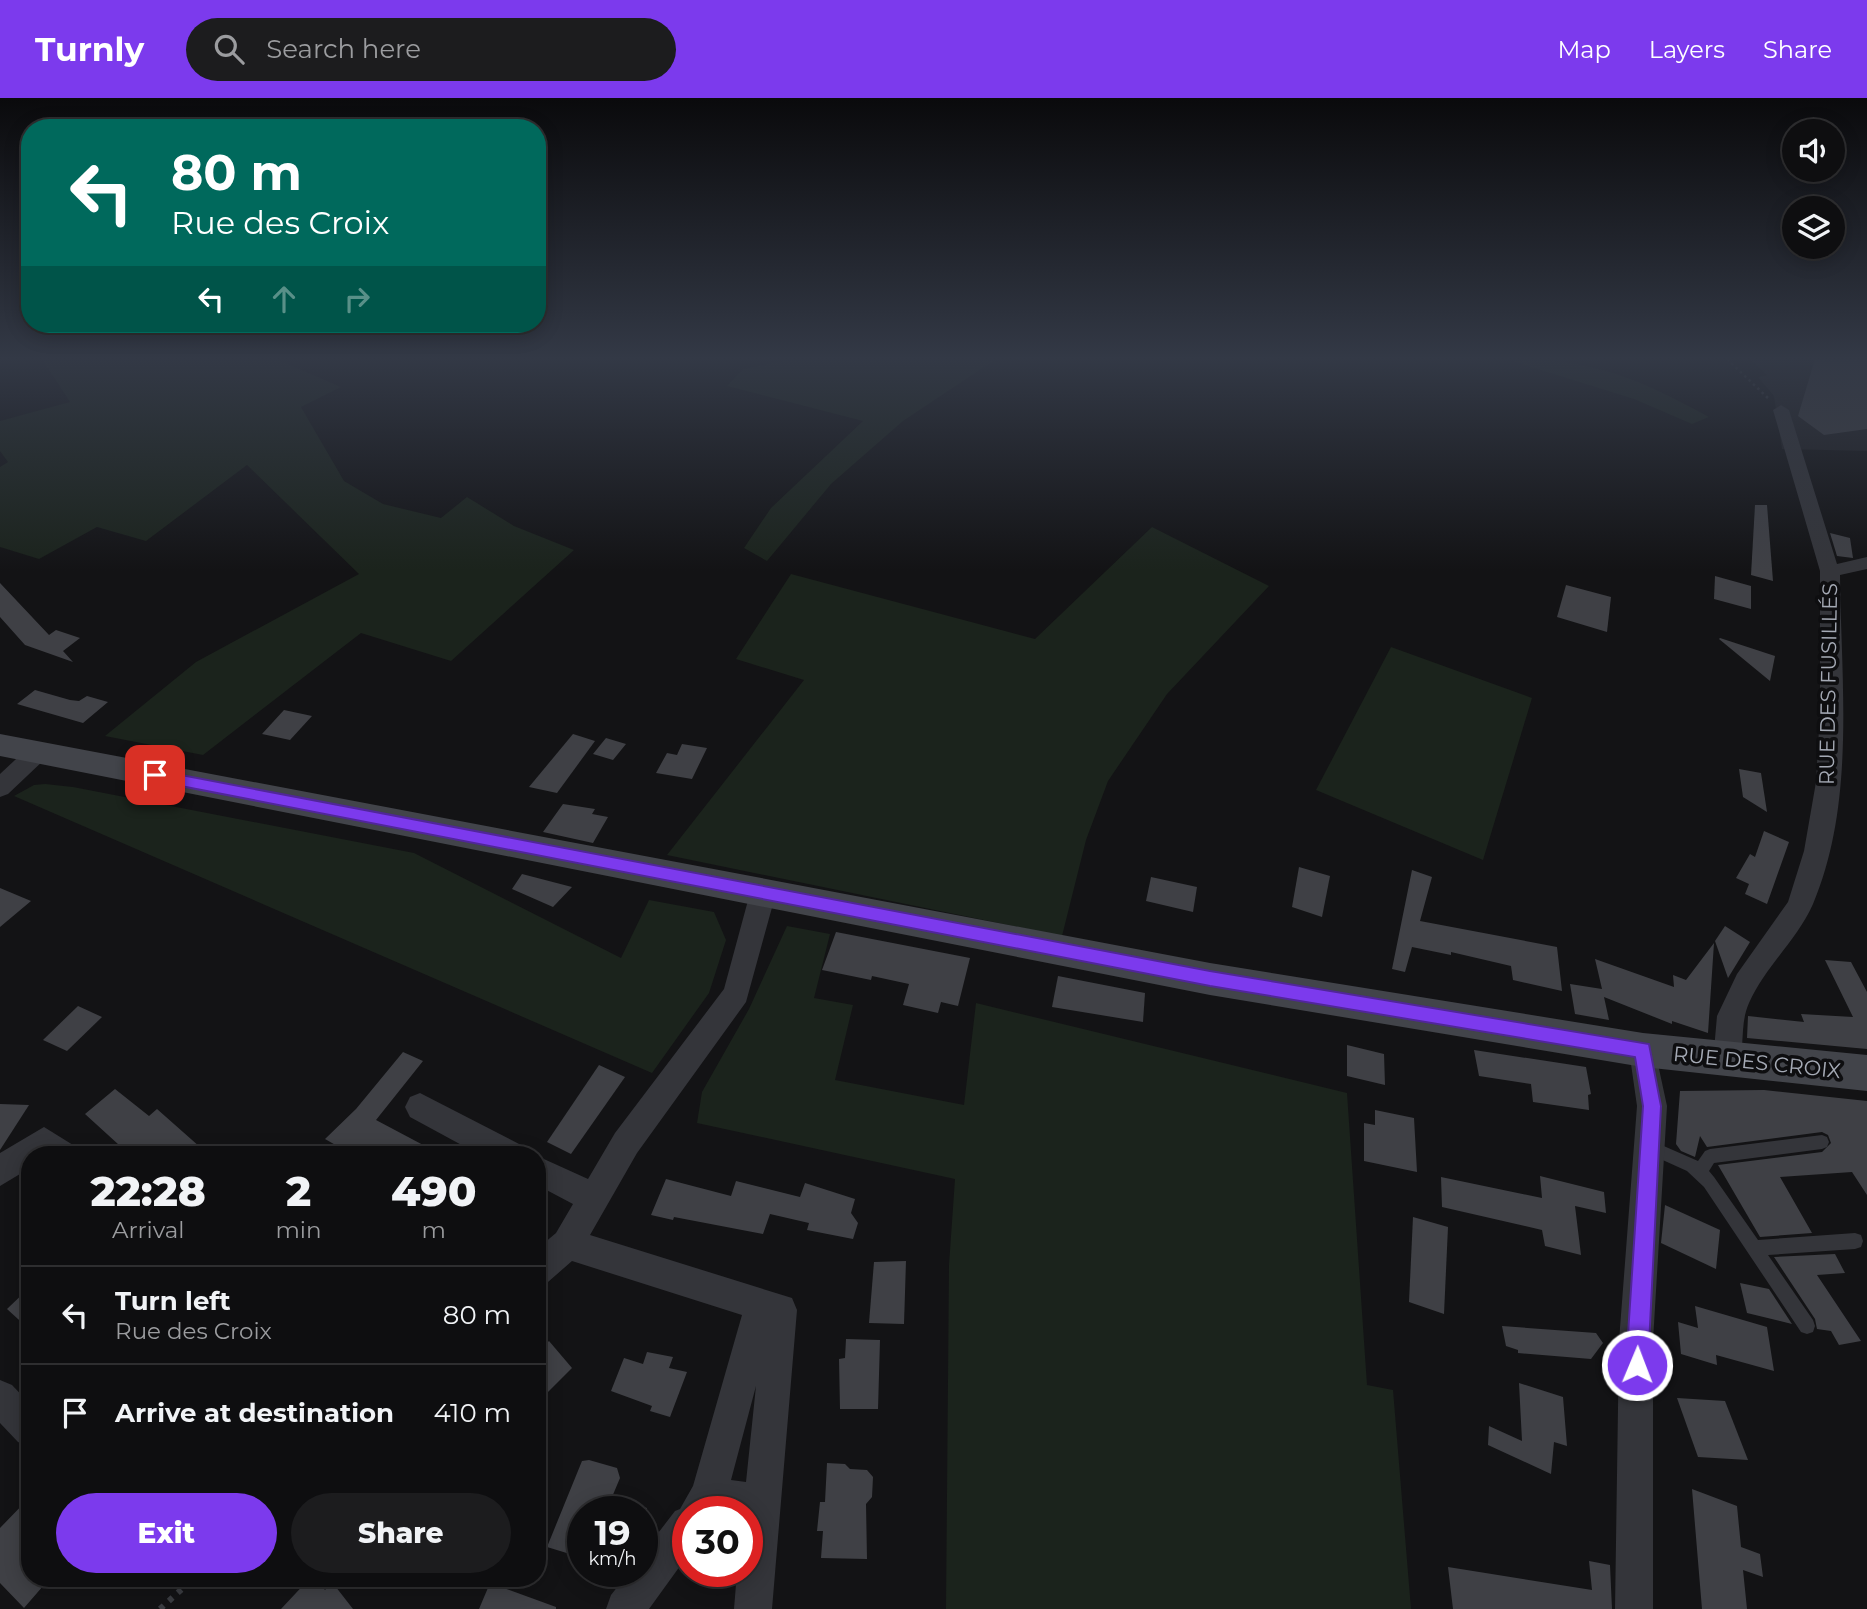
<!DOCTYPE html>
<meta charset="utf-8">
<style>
:root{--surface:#0e0e10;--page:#1c1c1e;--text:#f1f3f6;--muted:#9b9c9f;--line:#2e2e30;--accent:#7c3aed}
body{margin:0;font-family:Montserrat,sans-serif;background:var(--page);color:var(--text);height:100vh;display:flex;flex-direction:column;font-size:26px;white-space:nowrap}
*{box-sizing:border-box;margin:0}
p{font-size:23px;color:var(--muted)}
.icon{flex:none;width:38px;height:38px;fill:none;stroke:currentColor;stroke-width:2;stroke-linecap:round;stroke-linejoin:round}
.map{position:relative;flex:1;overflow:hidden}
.details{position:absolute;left:21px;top:1048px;width:525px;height:441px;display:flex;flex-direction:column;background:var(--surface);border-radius:28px;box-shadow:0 4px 18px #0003,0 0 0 2px var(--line)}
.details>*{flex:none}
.guide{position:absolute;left:21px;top:21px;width:525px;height:214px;border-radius:28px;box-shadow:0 4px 18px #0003,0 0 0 2px var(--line);background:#00695c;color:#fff;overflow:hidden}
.buttons{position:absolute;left:1782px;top:21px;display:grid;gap:14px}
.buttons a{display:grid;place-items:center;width:63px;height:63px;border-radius:50%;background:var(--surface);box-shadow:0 4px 18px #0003,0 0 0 2px var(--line);font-size:35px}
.speed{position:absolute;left:567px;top:1398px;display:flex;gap:14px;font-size:35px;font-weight:700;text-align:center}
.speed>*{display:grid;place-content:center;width:91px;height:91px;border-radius:50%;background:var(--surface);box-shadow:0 4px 18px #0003,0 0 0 2px var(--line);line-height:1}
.speed small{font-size:18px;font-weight:400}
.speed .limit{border:10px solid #d22;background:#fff;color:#111}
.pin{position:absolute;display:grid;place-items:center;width:60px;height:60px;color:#fff;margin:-30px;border-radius:14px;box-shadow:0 4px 10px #0006}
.me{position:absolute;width:77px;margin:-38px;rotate:1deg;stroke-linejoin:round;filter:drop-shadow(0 0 5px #0008)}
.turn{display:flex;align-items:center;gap:24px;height:147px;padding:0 35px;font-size:32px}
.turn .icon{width:91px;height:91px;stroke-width:2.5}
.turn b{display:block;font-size:49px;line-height:60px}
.lanes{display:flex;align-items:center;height:66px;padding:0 35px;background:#0003;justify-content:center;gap:35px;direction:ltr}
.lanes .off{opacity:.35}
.eta{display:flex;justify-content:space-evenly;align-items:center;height:119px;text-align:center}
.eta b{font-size:42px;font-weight:800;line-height:49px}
.primary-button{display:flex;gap:14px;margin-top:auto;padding:14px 35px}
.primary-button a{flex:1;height:80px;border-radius:42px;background:var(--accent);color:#fff;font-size:28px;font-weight:800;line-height:80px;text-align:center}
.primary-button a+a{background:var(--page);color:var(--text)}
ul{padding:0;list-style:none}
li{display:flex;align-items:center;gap:21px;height:98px;padding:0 35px;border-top:2px solid var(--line)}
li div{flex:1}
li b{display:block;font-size:26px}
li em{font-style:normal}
header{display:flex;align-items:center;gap:42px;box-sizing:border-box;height:98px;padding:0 35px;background:var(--accent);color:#fff}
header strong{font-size:33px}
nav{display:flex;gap:38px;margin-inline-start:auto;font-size:24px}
.search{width:490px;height:63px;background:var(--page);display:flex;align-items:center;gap:18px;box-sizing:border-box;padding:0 24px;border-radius:38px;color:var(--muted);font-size:26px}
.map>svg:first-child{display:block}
</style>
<header>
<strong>Turnly</strong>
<div class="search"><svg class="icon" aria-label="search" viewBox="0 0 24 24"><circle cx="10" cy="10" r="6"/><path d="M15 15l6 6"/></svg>Search here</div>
<nav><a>Map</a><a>Layers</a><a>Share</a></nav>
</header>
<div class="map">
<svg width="1867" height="1511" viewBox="0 0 1867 1511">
<rect width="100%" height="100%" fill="#131315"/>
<!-- built -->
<path fill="#1f1f22" d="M1750 261H1867V353L1782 351 1774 298 1758 279 1767 277Z"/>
<!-- green -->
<g fill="#1b231c">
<path d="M42 261H276L341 289 301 309 344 383 383 406 441 420 467 399 514 428 574 452 451 563 361 535 203 657 105 638 196 564 359 476 247 367 146 443 97 429 39 461 0 449V369L8 364 0 353V323L70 304Z"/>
<path d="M793 261H996L903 323 831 386 767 463 744 450 771 410 863 323 727 288 743 271Z"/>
<path d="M1506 261C1593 261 1634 278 1709 319L1692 326 1634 301Z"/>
<path d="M1152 429 1269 488 1167 596 1108 683 1086 742 1062 838 667 757 804 582 736 561 791 476 1035 541Z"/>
<path d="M1391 549 1532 600 1483 762 1316 692Z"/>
<path d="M45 686 73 689 414 755 621 860 649 802 714 814 726 842 709 895 652 975 14 698 34 687Z"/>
<path d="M787 828 830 836 814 900 853 907 835 982 964 1007 976 905 1347 995 1367 1287 1393 1292 1411 1511H946L949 1167 955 1081 697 1025 702 994 749 911Z"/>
</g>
<!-- building -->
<g fill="#3f4045">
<path d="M1815 261H1867V331L1824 337 1798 318Z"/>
<path d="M1755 407H1767L1773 483 1751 477Z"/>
<path d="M1830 435 1850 440 1853 460 1837 458Z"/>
<path d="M1715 478 1751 488V511L1714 501Z"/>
<path d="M0 485 49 537 56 532 80 540 63 553 73 564 25 547 0 519Z"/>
<path d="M1566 487 1611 499 1607 534 1557 519Z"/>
<path d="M1720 540 1775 558 1770 583 1719 541Z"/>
<path d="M35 592 70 602 79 603 87 598 108 604 83 625 17 606Z"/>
<path d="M284 612 312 618 290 642 262 636Z"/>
<path d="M573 636 595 643 557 695 529 689Z"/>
<path d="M606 640 626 646 613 662 593 656Z"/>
<path d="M682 646 707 650 692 681 656 675 667 655 677 657Z"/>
<path d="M1739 671 1761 675 1767 714 1743 699Z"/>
<path d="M563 706 595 711 592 716 608 719 593 745 543 734Z"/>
<path d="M1764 733 1789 744 1767 806 1745 796 1749 786 1736 780 1750 756 1755 759Z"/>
<path d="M1299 769 1330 778 1322 819 1292 809Z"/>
<path d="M1412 772 1432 779 1420 823 1557 849 1562 893 1513 882 1511 868 1451 854V857L1412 849 1405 874 1392 871Z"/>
<path d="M522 776 572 789 553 809 512 791Z"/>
<path d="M1151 779 1197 789 1193 814 1146 803Z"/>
<path d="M0 790 31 803 0 829Z"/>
<path d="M1725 828 1750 844 1728 880 1715 843Z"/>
<path d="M836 834 970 860 958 908 941 904 938 915 903 907 909 886 872 878 871 882 822 872Z"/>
<path d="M1714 845 1708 935 1672 923V926L1604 899 1609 922 1575 916 1570 886 1602 891 1595 861 1674 889 1673 877 1686 882Z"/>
<path d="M1825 862 1851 864 1867 894V951L1747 940 1748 918 1804 924 1801 916 1853 919Z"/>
<path d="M1058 878 1145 895 1143 924 1052 909Z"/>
<path d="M78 908 102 919 67 953 43 942Z"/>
<path d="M1347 947 1384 956 1385 987 1347 978Z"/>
<path d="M1474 952 1586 969 1591 996 1588 997 1589 1012 1533 1004 1531 986 1479 978Z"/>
<path d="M403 954 423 963 376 1022 442 1057H353L325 1041 356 1011Z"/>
<path d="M599 967 625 979 571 1056 547 1044Z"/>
<path d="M115 991 149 1018 157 1011 209 1057H130L85 1016Z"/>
<path d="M1764 992 1867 1003V1097L1852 1074 1780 1079 1812 1135 1760 1139 1718 1067 1822 1054 1831 1045 1828 1037 1822 1034 1707 1049 1700 1038 1695 1059 1681 1053 1676 1046 1680 993Z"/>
<path d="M0 1006 29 1007 0 1052Z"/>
<path d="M1375 1012 1414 1020 1417 1074 1364 1063V1025L1375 1027Z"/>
<path d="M1540 1078 1604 1094 1606 1115 1575 1108 1581 1157 1545 1148 1542 1132 1442 1109 1441 1079 1542 1100Z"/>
<path d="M666 1081 731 1098 736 1083 800 1099 805 1085 855 1101 851 1115 858 1125 853 1141 807 1132 809 1125 770 1116 763 1136 674 1119 673 1122 651 1117Z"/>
<path d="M1665 1107 1720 1132 1716 1171 1661 1145Z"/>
<path d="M1413 1119 1448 1129 1444 1216 1409 1204Z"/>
<path d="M1835 1156 1845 1175 1817 1177 1861 1243 1839 1247 1831 1233 1817 1231 1815 1221 1774 1159Z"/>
<path d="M906 1163 904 1226 869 1225 874 1164Z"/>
<path d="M1740 1185 1769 1191 1792 1226 1747 1215Z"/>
<path d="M30 1189V1232L7 1211Z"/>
<path d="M1695 1208 1767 1229 1774 1273 1716 1257 1717 1267 1681 1256 1678 1224 1698 1230Z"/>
<path d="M1502 1228 1596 1235 1603 1245 1591 1261 1518 1255V1252L1506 1248Z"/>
<path d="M846 1241 880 1242 878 1311H840L839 1261 845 1260Z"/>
<path d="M549 1243 572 1270 537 1305V1254Z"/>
<path d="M647 1254 673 1259 669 1270 687 1274 670 1319 650 1313 652 1308 611 1293 624 1260 643 1266Z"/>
<path d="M1519 1285 1563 1299 1567 1348 1554 1344 1551 1376 1488 1347 1489 1328 1522 1343Z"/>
<path d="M1677 1300 1725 1303 1748 1362 1698 1359Z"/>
<path d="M589 1362 617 1370 620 1380 612 1399 647 1410 646 1414H583V1460L547 1449 582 1363Z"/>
<path d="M827 1365 845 1366 850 1371 867 1372 873 1379 872 1399 866 1406 867 1461 821 1460 823 1433H817L820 1404H825Z"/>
<path d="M1692 1391 1737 1408 1741 1449 1760 1456 1763 1479 1743 1472 1747 1511H1702Z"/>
<path d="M30 1399V1480H50L24 1510 0 1485V1430Z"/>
<path d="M1589 1463 1610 1467 1612 1511H1453L1448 1469 1592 1492Z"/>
<path d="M310 1480H316L325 1492 332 1484 353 1511H281Z"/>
<path d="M490 1485 556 1509V1511H479Z"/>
</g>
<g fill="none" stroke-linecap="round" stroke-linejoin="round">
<!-- path-far1 -->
<path stroke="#3a3c41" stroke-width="2.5" stroke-dasharray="2.5 3.5" stroke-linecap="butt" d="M1727 261 1770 302"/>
<!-- path -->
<path stroke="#3a3c41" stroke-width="6" stroke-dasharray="5 7" stroke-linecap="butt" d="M160 1511 194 1480"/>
<!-- service -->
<path fill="#34353a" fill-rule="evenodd" d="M1822 1037 1827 1039 1829 1044 1827 1049 1822 1051 1714 1065 1709 1073 1714 1079 1758 1142 1855 1135 1861 1137 1863 1143 1861 1149 1855 1151 1768 1157 1813 1222 1815 1228 1813 1234 1807 1236 1801 1234 1704 1089 1687 1073 1645 1054 1642 1049 1645 1044 1650 1042 1698 1063 1705 1053 1710 1051Z"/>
<!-- minor -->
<g fill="#34353a" fill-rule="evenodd">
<path d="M1781 307 1789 312 1837 466 1867 459V471L1840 477C1841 584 1856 704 1813 806 1797 842 1765 869 1749 905 1739 927 1746 951 1737 972L1727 976 1717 972 1713 963 1717 918 1737 876 1788 804 1804 753 1816 684 1820 614V473L1773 312Z"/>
<path d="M38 646 46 648 49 654 46 660 8 696 0 699V676L30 648Z"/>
<path d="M763 785 772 788 776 795 746 904 637 1055 590 1137 792 1200 797 1212 772 1511H734L737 1474H747V1414H688V1457L649 1511H606L611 1497 629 1474H642V1456L675 1413 680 1411 693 1388 742 1217 572 1163 548 1184 537 1189V1151L556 1135 573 1106 537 1087 535 1057 588 1081 615 1035 724 891 750 795 754 788ZM756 1288 746 1384 731 1382Z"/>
<path d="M1643 939 1653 943 1667 1008 1653 1243V1511H1615L1619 1243 1637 1008 1629 952 1633 943Z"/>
<path d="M420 995 521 1047 525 1057H480L410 1019 405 1009 410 999Z"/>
<path d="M44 1029 73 1047 77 1057H30V1070L0 1088V1055Z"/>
<path d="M0 1282 12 1287 30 1306V1350L18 1344 0 1325Z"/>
</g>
<!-- secondary -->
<path fill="#42444a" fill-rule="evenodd" d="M0 636 1210 865 1643 935 1867 957V993L1643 969 1210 897 0 658Z"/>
</g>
<!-- sky -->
<linearGradient id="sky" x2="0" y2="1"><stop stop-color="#0a0a0c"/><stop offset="0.55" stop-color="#333946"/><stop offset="1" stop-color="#333946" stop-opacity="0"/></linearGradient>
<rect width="1867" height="473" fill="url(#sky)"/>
<!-- route -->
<path fill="#7c3aed" stroke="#51269a" stroke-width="2" d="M155 672 1210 873 1649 946 1661 1008 1648 1267 1644 1275 1637 1278 1629 1275 1626 1267 1643 1008 1635 959 1210 888 155 683 147 677Z"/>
<g text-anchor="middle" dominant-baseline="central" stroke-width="7" stroke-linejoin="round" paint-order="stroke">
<!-- street labels -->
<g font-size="21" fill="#a5aab5" stroke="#0e0e10">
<text transform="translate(1828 586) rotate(-89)">RUE DES FUSILLÉS</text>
<text transform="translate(1757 964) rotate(6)">RUE DES CROIX</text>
</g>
</g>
</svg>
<div class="buttons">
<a><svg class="icon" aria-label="sound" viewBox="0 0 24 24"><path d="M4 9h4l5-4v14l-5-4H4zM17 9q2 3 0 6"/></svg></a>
<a><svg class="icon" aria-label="layers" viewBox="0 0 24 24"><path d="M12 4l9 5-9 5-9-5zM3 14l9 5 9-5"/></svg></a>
</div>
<div class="speed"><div>19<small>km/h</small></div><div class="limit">30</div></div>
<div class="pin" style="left:155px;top:677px;background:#d93025"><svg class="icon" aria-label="arrive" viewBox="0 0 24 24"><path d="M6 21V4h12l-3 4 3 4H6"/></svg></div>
<svg class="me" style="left:1637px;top:1267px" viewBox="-20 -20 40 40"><circle r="17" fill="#7c3aed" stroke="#fff" stroke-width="3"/><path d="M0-11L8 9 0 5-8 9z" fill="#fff"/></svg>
<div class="guide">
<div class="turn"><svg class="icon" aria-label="left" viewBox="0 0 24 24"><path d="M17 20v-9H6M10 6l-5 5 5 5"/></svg><div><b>80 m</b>Rue des Croix</div></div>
<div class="lanes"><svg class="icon" aria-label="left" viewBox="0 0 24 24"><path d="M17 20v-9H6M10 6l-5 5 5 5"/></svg><svg class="icon off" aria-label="ahead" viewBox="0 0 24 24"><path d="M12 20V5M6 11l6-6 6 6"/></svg><svg class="icon off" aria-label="right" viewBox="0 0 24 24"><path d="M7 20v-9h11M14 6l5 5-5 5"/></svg></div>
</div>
<section class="details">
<div class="eta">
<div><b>22:28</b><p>Arrival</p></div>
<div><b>2</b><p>min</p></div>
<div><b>490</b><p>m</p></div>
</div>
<ul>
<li><svg class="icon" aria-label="left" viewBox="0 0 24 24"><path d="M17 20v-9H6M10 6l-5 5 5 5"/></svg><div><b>Turn left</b><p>Rue des Croix</p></div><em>80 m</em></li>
<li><svg class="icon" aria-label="arrive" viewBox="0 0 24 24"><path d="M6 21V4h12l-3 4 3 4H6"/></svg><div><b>Arrive at destination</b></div><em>410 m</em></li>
</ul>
<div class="primary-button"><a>Exit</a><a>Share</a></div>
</section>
</div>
